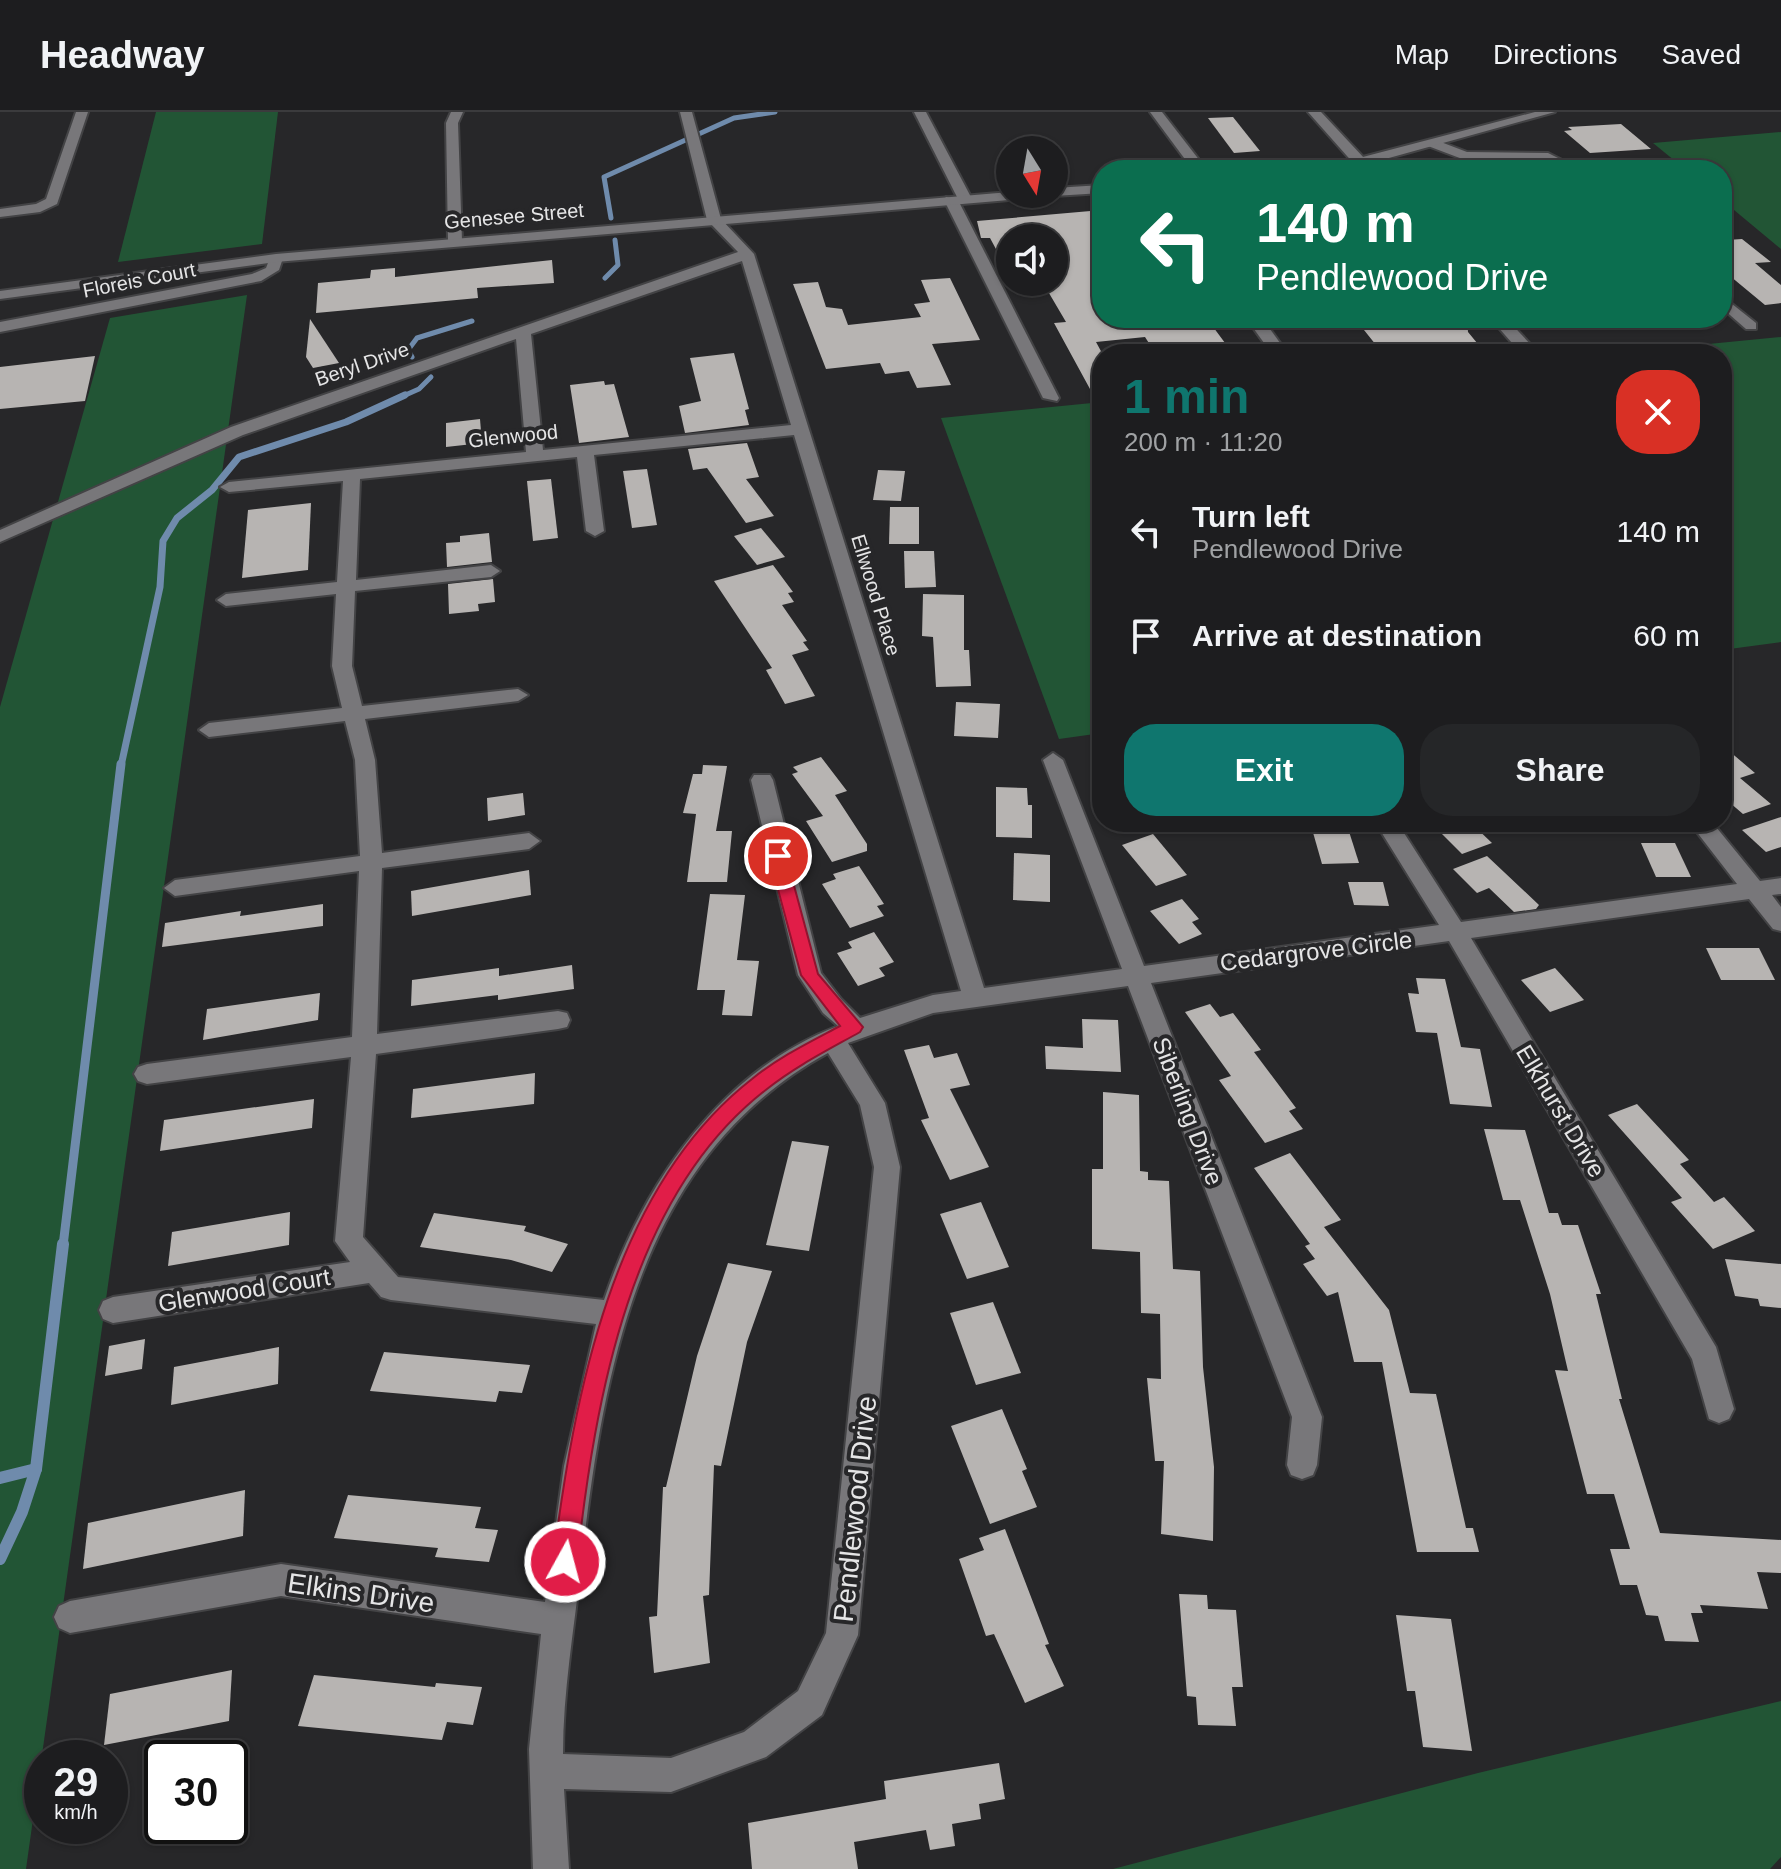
<!DOCTYPE html>
<meta charset="utf-8">
<style>
:root{--surface:#1d1d1f;--page:#252628;--text:#f1f3f6;--muted:#a0a2a4;--line:#3b3b3d;--accent:#0f766e}
body{margin:0;font-family:Arial,sans-serif;background:var(--page);color:var(--text);height:100vh;display:flex;flex-direction:column;font-size:30px;white-space:nowrap}
*{box-sizing:border-box;margin:0}
p{font-size:26px;color:var(--muted)}
.icon{flex:none;width:44px;height:44px;fill:none;stroke:currentColor;stroke-width:2;stroke-linecap:round;stroke-linejoin:round}
.map{position:relative;flex:1;overflow:hidden}
.drawer{position:absolute;left:1092px;top:232px;width:640px;height:488px;display:flex;flex-direction:column;background:var(--surface);border-radius:32px;box-shadow:0 2px 6px #0004,0 0 0 2px var(--line)}
.drawer>*{flex:none}
.banner{position:absolute;left:1092px;top:48px;width:640px;height:168px;border-radius:32px;box-shadow:0 2px 6px #0004,0 0 0 2px var(--line);background:#0b6e4f;color:#fff;overflow:hidden}
.needle{width:52px;rotate:169deg}
.tools{position:absolute;left:996px;top:24px;display:grid;gap:16px}
.tools a{display:grid;place-items:center;width:72px;height:72px;border-radius:50%;background:var(--surface);box-shadow:0 2px 6px #0004,0 0 0 2px var(--line);font-size:40px}
.speed{position:absolute;left:24px;top:1628px;display:flex;gap:16px;font-size:40px;font-weight:700;text-align:center}
.speed>*{display:grid;place-content:center;width:104px;height:104px;border-radius:50%;background:var(--surface);box-shadow:0 2px 6px #0004,0 0 0 2px var(--line);line-height:1}
.speed small{font-size:20px;font-weight:400}
.speed .limit{border:4px solid #111;border-radius:12px;background:#fff;color:#111}
.pin{position:absolute;display:grid;place-items:center;width:68px;height:68px;color:#fff;margin:-34px;border:4px solid #fff;border-radius:50%;box-shadow:0 2px 8px #0007}
.me{position:absolute;width:88px;margin:-44px;rotate:7deg;stroke-linejoin:round;filter:drop-shadow(0 0 6px #0008)}
.turn{display:flex;align-items:center;gap:28px;height:168px;padding:0 32px;font-size:36px}
.turn .icon{width:104px;height:104px;stroke-width:2.5}
.turn b{display:block;font-size:56px;line-height:68px}
.round{display:grid;place-items:center;flex:none;width:84px;height:84px;border-radius:32px;background:var(--page)}
.head{display:flex;align-items:center;justify-content:space-between;height:136px;padding:0 32px}
h1{font-size:48px;font-weight:700;line-height:60px;color:var(--accent)}
.action{display:flex;gap:16px;margin-top:auto;padding:16px 32px}
.action a{flex:1;height:92px;border-radius:32px;background:var(--accent);color:#fff;font-size:32px;font-weight:700;line-height:92px;text-align:center}
.action a+a{background:var(--page);color:var(--text)}
ul{padding:0;list-style:none}
li{display:flex;align-items:center;gap:24px;height:104px;padding:0 32px}
li div{flex:1}
li b{display:block;font-size:30px}
li em{font-style:normal}
header{display:flex;align-items:center;gap:48px;box-sizing:border-box;height:112px;padding:0 40px;background:var(--surface);border-bottom:2px solid var(--line)}
header strong{font-size:38px}
nav{display:flex;gap:44px;margin-inline-start:auto;font-size:28px}
.map>svg:first-child{display:block}
</style>
<header>
<strong>Headway</strong>
<nav><a>Map</a><a>Directions</a><a>Saved</a></nav>
</header>
<div class="map">
<svg width="1781" height="1757" viewBox="0 0 1781 1757">
<rect width="100%" height="100%" fill="#272729"/>
<!-- green -->
<g fill="#225535">
<path d="M156 0H278L262 132 118 150Z"/>
<path d="M1781 20V137L1722 88V58H1686L1653 31Z"/>
<path d="M247 183 26 1757H0V595L110 206Z"/>
<path d="M1781 225V530L1722 538V242H1606Z"/>
<path d="M1102 290V621L1059 627 941 306Z"/>
<path d="M1781 1589V1745L1770 1757H1113L1478 1661Z"/>
</g>
<g fill="none" stroke-linecap="round" stroke-linejoin="round">
<!-- stream-far3 -->
<g stroke="#6f8bac" stroke-width="5">
<path d="M611 106 604 65 734 6 775 0"/>
<path d="M605 166 618 153 615 128"/>
<path d="M412 245 408 238 417 226 472 209"/>
<path d="M401 285 419 277 431 265"/>
</g>
<!-- stream-far2 -->
<path stroke="#6f8bac" stroke-width="7" d="M121 654 160 475 163 429 177 406 212 378 239 345 346 310 405 283"/>
<!-- stream-far1 -->
<path stroke="#6f8bac" stroke-width="9" d="M63 1134 121 652"/>
<!-- stream -->
<g stroke="#6f8bac" stroke-width="12">
<path d="M0 1366 36 1357"/>
<path d="M0 1447 22 1400 36 1357 63 1132"/>
</g>
</g>
<!-- building -->
<g fill="#b7b4b2">
<path d="M1233 5 1260 39 1234 41 1208 6Z"/>
<path d="M1621 12 1651 37 1590 41 1564 19 1572 18 1568 15Z"/>
<path d="M1102 98V206H1173L1174 211 1208 208 1228 235 1154 239 1145 225 1096 230 1102 241V299L1054 211 1066 210 1046 176 1054 175V126H1010V163L990 126H981L977 109Z"/>
<path d="M1722 124 1727 128 1742 127 1771 150 1755 151 1781 173V191L1765 193 1730 164 1722 165Z"/>
<path d="M552 148 554 171 477 176 478 186 316 201 318 171 370 166 371 158 395 156V165Z"/>
<path d="M950 166 980 228 932 232 951 273 917 276 909 259 885 262 880 251 826 257 793 172 818 170 826 195 842 197 848 213 921 205 914 192 930 190 921 168Z"/>
<path d="M1382 206H1467L1468 220 1482 237 1443 240 1437 232 1380 238 1356 208Z"/>
<path d="M310 207 339 251 313 256 306 245Z"/>
<path d="M734 241 749 297 745 298 749 313 685 321 679 294 701 289 690 246Z"/>
<path d="M95 244 85 289 0 297V255Z"/>
<path d="M604 269 605 273 614 272 629 325 579 331 570 273Z"/>
<path d="M480 307 482 331 446 335V311Z"/>
<path d="M747 331 759 365 746 367 774 404 746 411 707 356 693 358 688 337Z"/>
<path d="M647 357 657 413 632 416 623 359Z"/>
<path d="M878 358 905 359 901 389 873 388Z"/>
<path d="M551 367 558 426 533 429 527 369Z"/>
<path d="M311 391 308 458 242 466 248 398Z"/>
<path d="M890 395H919V432H889Z"/>
<path d="M761 416 785 445 757 453 734 424Z"/>
<path d="M489 421 492 450 447 455 446 431 460 430V424Z"/>
<path d="M904 439H934L936 475 905 476Z"/>
<path d="M773 453 793 480 788 481 794 490 782 493 807 529 803 530 809 538 792 543 815 584 785 592 766 558 772 556 714 469Z"/>
<path d="M493 467 495 490 478 492 479 499 449 502 448 472Z"/>
<path d="M923 482 964 483V538H969L971 574 936 575 933 525 922 524Z"/>
<path d="M956 590 1000 592 998 626 954 624Z"/>
<path d="M1722 633 1755 661 1740 666 1771 692 1743 702 1722 684Z"/>
<path d="M821 645 847 679 835 683 867 732V739L832 750 806 709 823 704 792 662 798 660 793 655Z"/>
<path d="M703 653 727 654 716 719H732L727 770H687L696 702 683 701 693 662H702Z"/>
<path d="M996 675 1027 676 1028 693H1032V726L996 725Z"/>
<path d="M523 681 525 703 488 709 487 686Z"/>
<path d="M1781 705V735L1766 740 1742 718Z"/>
<path d="M1310 710H1346L1359 751 1322 752Z"/>
<path d="M1430 710H1470L1492 731 1462 742Z"/>
<path d="M1153 722 1187 763 1156 774 1122 733Z"/>
<path d="M1641 731H1675L1691 765H1656Z"/>
<path d="M1014 741 1050 743V790L1013 788Z"/>
<path d="M1487 744 1539 793 1536 797 1514 800 1489 776 1477 781 1453 757Z"/>
<path d="M859 754 884 792 877 794 884 804 850 816 822 772 836 767 833 762Z"/>
<path d="M529 758 531 783 412 804 411 779Z"/>
<path d="M1348 770H1383L1389 794 1354 793Z"/>
<path d="M710 782 745 783 737 848 759 849 752 904 722 903 725 878H697Z"/>
<path d="M1182 787 1199 807 1192 810 1202 822 1179 832 1150 799Z"/>
<path d="M323 792V814L162 835 165 811 241 799 240 804Z"/>
<path d="M874 820 894 850 879 856 885 864 858 874 837 841 852 836 848 830Z"/>
<path d="M1706 836H1759L1775 868H1721Z"/>
<path d="M572 853 574 877 498 888V883L411 894 412 868 499 856V864Z"/>
<path d="M1555 856 1584 888 1550 900 1521 868Z"/>
<path d="M1416 866 1445 867 1461 935 1480 937 1492 995 1450 992 1437 921 1416 920 1408 881 1419 882Z"/>
<path d="M320 881 318 908 203 928 207 897Z"/>
<path d="M1210 892 1220 905 1233 901 1261 938 1254 940 1296 996 1289 999 1303 1017 1265 1031 1219 968 1231 964 1185 900Z"/>
<path d="M1082 907 1118 908 1121 960 1046 957 1045 934 1083 936Z"/>
<path d="M929 933 934 946 957 941 970 973 950 977 989 1055 950 1068 921 1008 929 1006 904 938Z"/>
<path d="M535 961 534 992 411 1006 413 977Z"/>
<path d="M1103 980 1139 983 1140 1059 1148 1060V1068L1169 1069 1173 1157 1200 1159 1203 1255 1214 1355 1213 1429 1161 1422 1164 1349H1155L1147 1266 1161 1267 1160 1202 1141 1201 1140 1140 1092 1137V1057H1103Z"/>
<path d="M314 987 312 1016 160 1039 164 1008Z"/>
<path d="M1637 992 1689 1048 1680 1052 1714 1090 1724 1085 1755 1119 1713 1137 1671 1090 1682 1086 1608 1003Z"/>
<path d="M1484 1017 1525 1018 1549 1101H1558L1562 1113H1578L1601 1182H1596L1622 1287H1619L1660 1421 1781 1428V1461L1757 1460 1768 1497 1700 1493 1703 1501H1691L1699 1530 1665 1529 1658 1504 1646 1503 1637 1473H1620L1610 1437H1630L1614 1382H1587L1555 1258 1568 1259 1550 1182 1520 1088H1503Z"/>
<path d="M792 1029 829 1034 809 1139 766 1133Z"/>
<path d="M1290 1041 1341 1108 1324 1115 1389 1198 1410 1281 1436 1282 1466 1416H1473L1479 1440H1417L1382 1250H1354L1338 1180 1327 1184 1303 1152 1315 1147 1305 1134 1310 1132 1254 1056Z"/>
<path d="M981 1090 1009 1155 967 1167 940 1102Z"/>
<path d="M290 1100 289 1133 168 1154 172 1120Z"/>
<path d="M434 1101 526 1114 524 1119 568 1132 552 1160 511 1148 420 1135Z"/>
<path d="M1725 1147 1781 1152V1196L1760 1194 1758 1187 1735 1184Z"/>
<path d="M728 1151 772 1159 747 1230 721 1354 714 1353 709 1483 703 1484 710 1551 654 1561 649 1505 657 1504 663 1375H666L697 1244Z"/>
<path d="M993 1190 1021 1261 976 1273 950 1201Z"/>
<path d="M145 1227 142 1257 105 1264 109 1234Z"/>
<path d="M279 1235 278 1272 171 1293 174 1255Z"/>
<path d="M384 1240 497 1250 530 1253 522 1281 499 1279 496 1290 370 1279Z"/>
<path d="M1002 1297 1027 1357 1022 1359 1037 1395 990 1412 951 1314Z"/>
<path d="M245 1378 243 1424 83 1457 88 1411Z"/>
<path d="M348 1383 481 1395 475 1416 498 1418 489 1450 435 1445 438 1436 334 1426Z"/>
<path d="M1005 1417 1049 1532 1045 1533 1064 1574 1025 1591 994 1522 986 1524 959 1447 984 1438 979 1426Z"/>
<path d="M1179 1482 1207 1483 1208 1497 1236 1498 1243 1575H1232L1236 1614 1198 1613 1196 1585 1187 1584Z"/>
<path d="M1396 1503 1451 1507 1472 1639 1423 1635 1415 1579H1407Z"/>
<path d="M232 1558 229 1609 104 1633 110 1582Z"/>
<path d="M314 1563 435 1575 436 1571 482 1575 473 1613 447 1610 442 1628 298 1614Z"/>
<path d="M999 1651 1005 1687 979 1692 981 1707 952 1712 955 1734 930 1738 926 1718 854 1730 858 1757H752L748 1711 886 1687 884 1669Z"/>
</g>
<g fill="none" stroke-linecap="round" stroke-linejoin="round">
<!-- street casing -->
<g stroke="#434345" stroke-width="4">
<g id="street">
<path d="M76 0H88L57 92 40 100 0 105V97L36 92 46 87Z"/>
<path d="M451 0H463L458 11 462 129 455 133 448 129 446 11Z"/>
<path d="M680 0H692L721 107 754 142 984 876 1122 857 1043 648 1053 641 1063 648 1144 854 1439 813 1375 710H1397L1461 810 1737 772 1689 710H1712L1760 769 1781 766V782L1772 783 1781 795V819L1773 817 1749 787 1471 826 1716 1235 1734 1297 1729 1307 1719 1311 1709 1307 1692 1247 1449 829 1151 871 1322 1305 1317 1353 1313 1363 1302 1367 1291 1363 1287 1353 1292 1305 1128 874 933 901 848 931 885 991 900 1055 858 1523 822 1603 766 1645 671 1680 564 1677 569 1757H533L529 1637 541 1522 281 1484 70 1521 59 1516 54 1505 59 1494 70 1489 281 1452 545 1490 564 1354 596 1212 391 1188 381 1185 369 1171 113 1211 103 1207 99 1198 103 1189 113 1185 350 1150 335 1129 351 945 147 972 138 969 134 962 138 955 147 952 352 925 359 759 175 784 164 776 175 768 360 744 355 648 345 609 209 625 199 618 209 611 342 596 332 554 336 482 226 494 217 488 226 482 337 470 343 369 229 380 220 375 229 370 526 340 516 227 243 323 0 430V418L231 315 738 140 707 108ZM742 149 791 313 543 338 531 222ZM794 323 961 879 933 883 860 906 841 887 821 861 773 668 770 663H754L751 668 798 863 823 901 838 914C720 959 643 1072 604 1188L398 1165 363 1125 376 942 558 917 567 915 570 908 567 901 558 899 377 922 382 756 529 737 540 729 529 721 382 741 375 648 365 607 518 589 528 583 518 577 362 594 352 554 355 479 491 465 500 459 491 453 356 468 360 367 577 345 586 419 595 424 604 419 594 343ZM828 941 860 993 874 1055 826 1521 798 1579 744 1620 671 1646 563 1642C563 1580 574 1517 581 1455 603 1258 639 1044 828 941Z"/>
<path d="M914 0H926L972 87 970 90 958 87Z"/>
<path d="M1150 0H1162L1207 58H1193Z"/>
<path d="M1308 0H1321L1365 47V53H1355Z"/>
<path d="M1433 27 1467 40 1548 41 1582 58H1565L1546 49 1465 48 1428 34 1427 31Z"/>
<path d="M946 85 958 88 1059 286 1057 289 1043 286 944 88Z"/>
<path d="M271 143 283 146 279 158 261 169 0 220V210L252 162 266 156Z"/>
<path d="M1722 184 1756 211V217H1746L1722 196Z"/>
<path d="M1246 206H1262L1288 242H1272Z"/>
<path d="M1490 206H1506L1532 234V240H1520Z"/>
</g>
</g>
<!-- secondary casing -->
<g stroke="#434345" stroke-width="4">
<g id="secondary">
<path d="M1535 0H1555L1360 54 1296 58 1359 46Z"/>
<path d="M1102 73V81L1054 84 1049 82H1054V76Z"/>
<path d="M1010 80 1041 82 1034 86 276 150 0 187V179L276 142Z"/>
</g>
</g>
<!-- street -->
<use href="#street" fill="#78777a" fill-rule="evenodd"/>
<!-- secondary -->
<use href="#secondary" fill="#78777a" fill-rule="evenodd"/>
</g>
<!-- route -->
<path fill="#e11d48" stroke="#92132f" stroke-width="2" d="M778 738 786 744 818 862 863 915 860 920C828 938 796 954 767 977 630 1082 595 1288 577 1450L574 1458 565 1461 557 1458 553 1450C574 1284 612 1076 752 967 779 945 810 930 840 914L801 863 769 744Z"/>
<g text-anchor="middle" dominant-baseline="central" stroke-width="8" stroke-linejoin="round" paint-order="stroke">
<!-- far-street labels -->
<g font-size="20" fill="#e5e5e6" stroke="#272729">
<text transform="translate(514 104) rotate(-5)">Genesee Street</text>
<text transform="translate(139 168) rotate(-11)">Floreis Court</text>
<text transform="translate(362 252) rotate(-19)">Beryl Drive</text>
<text transform="translate(513 324) rotate(-6)">Glenwood</text>
<text transform="translate(876 483) rotate(73)">Ellwood Place</text>
</g>
<!-- street labels -->
<g font-size="24" fill="#e5e5e6" stroke="#272729">
<text transform="translate(1316 839) rotate(-7)">Cedargrove Circle</text>
<text transform="translate(1188 999) rotate(69)">Siberling Drive</text>
<text transform="translate(1561 999) rotate(59)">Elkhurst Drive</text>
<text transform="translate(244 1178) rotate(-9)">Glenwood Court</text>
</g>
<!-- near-street labels -->
<g font-size="28" fill="#e5e5e6" stroke="#272729">
<text transform="translate(855 1397) rotate(-84)">Pendlewood Drive</text>
<text transform="translate(361 1481) rotate(8)">Elkins Drive</text>
</g>
</g>
</svg>
<div class="tools">
<a><svg class="needle" viewBox="-14 -14 28 28"><path d="M0-13l5 13h-10z" fill="#e53935"/><path d="M0 13l5-13h-10z" fill="#a0a2a4"/></svg></a>
<a><svg class="icon" aria-label="sound" viewBox="0 0 24 24"><path d="M4 9h4l5-4v14l-5-4H4zM17 9q2 3 0 6"/></svg></a>
</div>
<div class="speed"><div>29<small>km/h</small></div><div class="limit">30</div></div>
<div class="pin" style="left:778px;top:744px;background:#d93025"><svg class="icon" aria-label="arrive" viewBox="0 0 24 24"><path d="M6 21V4h12l-3 4 3 4H6"/></svg></div>
<svg class="me" style="left:565px;top:1450px" viewBox="-20 -20 40 40"><circle r="17" fill="#e11d48" stroke="#fff" stroke-width="3"/><path d="M0-11L8 9 0 5-8 9z" fill="#fff"/></svg>
<div class="banner">
<div class="turn"><svg class="icon" aria-label="left" viewBox="0 0 24 24"><path d="M17 20v-9H6M10 6l-5 5 5 5"/></svg><div><b>140 m</b>Pendlewood Drive</div></div>
</div>
<section class="drawer">
<div class="head"><div><h1>1 min</h1><p>200 m · 11:20</p></div><a class="round" style="background:#d93025;color:#fff"><svg class="icon" aria-label="close" viewBox="0 0 24 24"><path d="M6 6l12 12M18 6L6 18"/></svg></a></div>
<ul>
<li><svg class="icon" aria-label="left" viewBox="0 0 24 24"><path d="M17 20v-9H6M10 6l-5 5 5 5"/></svg><div><b>Turn left</b><p>Pendlewood Drive</p></div><em>140 m</em></li>
<li><svg class="icon" aria-label="arrive" viewBox="0 0 24 24"><path d="M6 21V4h12l-3 4 3 4H6"/></svg><div><b>Arrive at destination</b></div><em>60 m</em></li>
</ul>
<div class="action"><a>Exit</a><a>Share</a></div>
</section>
</div>
